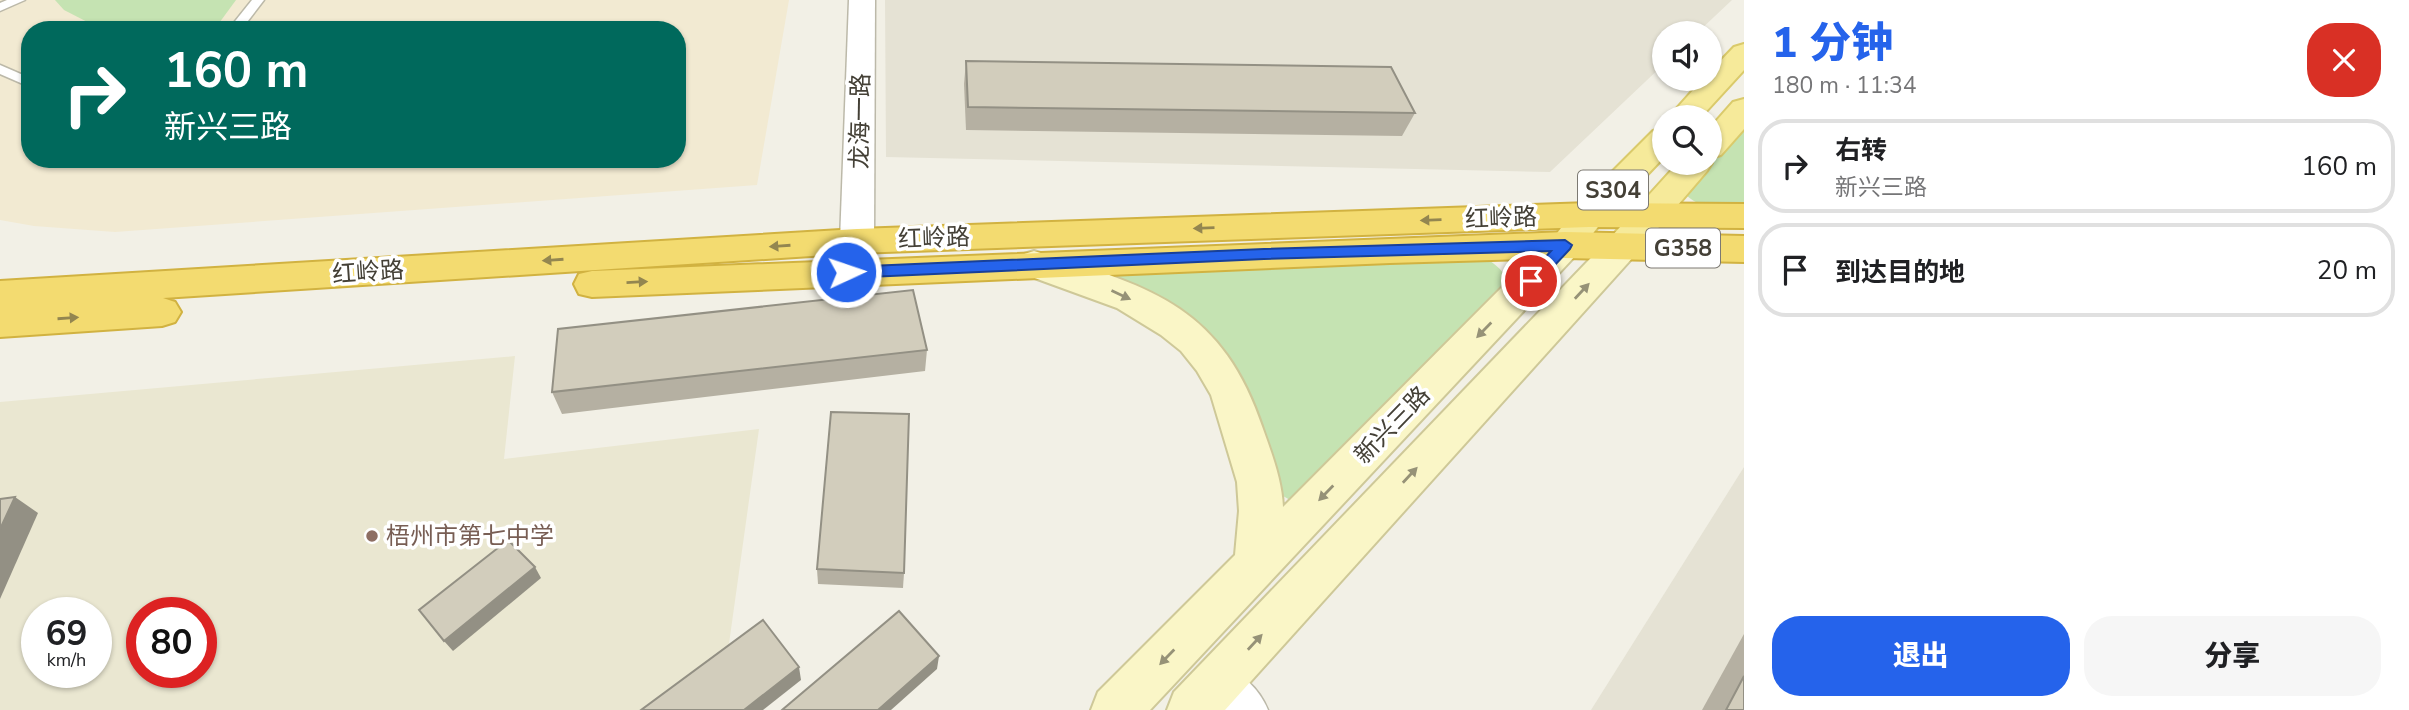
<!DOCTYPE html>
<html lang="zh">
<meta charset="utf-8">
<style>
:root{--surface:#fff;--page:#f6f6f6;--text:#202124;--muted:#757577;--line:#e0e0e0;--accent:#2563eb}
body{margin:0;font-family:"Nunito Sans","Noto Sans SC",sans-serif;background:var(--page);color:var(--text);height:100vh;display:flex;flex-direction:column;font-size:26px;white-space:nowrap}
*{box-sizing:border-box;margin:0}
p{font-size:23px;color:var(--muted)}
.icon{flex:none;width:38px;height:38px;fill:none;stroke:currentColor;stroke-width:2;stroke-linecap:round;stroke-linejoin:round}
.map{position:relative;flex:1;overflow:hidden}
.drawer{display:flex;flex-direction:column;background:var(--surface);width:665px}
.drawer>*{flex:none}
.banner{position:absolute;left:21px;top:21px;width:665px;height:147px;border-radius:28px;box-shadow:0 2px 5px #0004;background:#00695c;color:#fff;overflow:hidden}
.controls{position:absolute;left:1652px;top:21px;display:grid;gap:14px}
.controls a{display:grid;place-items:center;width:70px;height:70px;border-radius:50%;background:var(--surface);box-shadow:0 2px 5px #0004;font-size:35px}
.speed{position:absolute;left:21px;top:597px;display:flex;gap:14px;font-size:35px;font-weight:700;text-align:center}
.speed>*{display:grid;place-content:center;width:91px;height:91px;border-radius:50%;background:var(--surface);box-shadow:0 2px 5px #0004;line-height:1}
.speed small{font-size:18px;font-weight:400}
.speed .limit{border:10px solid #d22;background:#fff;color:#111}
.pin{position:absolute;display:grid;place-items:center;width:60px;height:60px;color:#fff;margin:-30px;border:4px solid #fff;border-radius:50%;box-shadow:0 2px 7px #0007}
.me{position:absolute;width:77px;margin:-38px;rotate:87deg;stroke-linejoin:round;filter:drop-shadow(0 0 5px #0008)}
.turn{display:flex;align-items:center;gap:24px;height:147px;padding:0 28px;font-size:32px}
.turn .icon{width:91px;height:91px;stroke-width:2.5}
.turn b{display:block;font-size:49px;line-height:60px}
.round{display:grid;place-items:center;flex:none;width:74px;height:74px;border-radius:28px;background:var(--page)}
.overview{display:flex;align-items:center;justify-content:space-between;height:119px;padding:0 28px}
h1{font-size:42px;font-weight:800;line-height:52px;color:var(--accent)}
.primary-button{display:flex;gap:14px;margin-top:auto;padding:14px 28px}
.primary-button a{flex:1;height:80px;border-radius:28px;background:var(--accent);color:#fff;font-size:28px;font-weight:800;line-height:80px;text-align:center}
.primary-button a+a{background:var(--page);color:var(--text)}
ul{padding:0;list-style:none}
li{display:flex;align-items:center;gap:21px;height:94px;margin:0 14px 10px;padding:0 14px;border:4px solid var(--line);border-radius:28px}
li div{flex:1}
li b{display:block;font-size:26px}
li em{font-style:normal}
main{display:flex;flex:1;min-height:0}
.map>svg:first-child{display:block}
</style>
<main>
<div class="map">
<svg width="1744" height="710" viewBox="0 0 1744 710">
<rect width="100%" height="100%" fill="#f2f0e6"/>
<!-- residential -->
<g fill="#e5e2d4">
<path d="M885 0H1732L1697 33H1664V64L1550 172 886 157Z"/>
<path d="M1744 467V710H1591Z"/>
</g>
<!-- commercial -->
<path fill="#f2ead2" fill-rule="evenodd" d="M0 0H789L757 185 115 232 34 226 0 220ZM30 30H677V159H30Z"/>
<!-- education -->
<path fill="#eae7d1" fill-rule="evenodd" d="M515 356 504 459 759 429 727 658 663 710H0V402ZM37 612H96V672H37ZM142 612H201V672H142Z"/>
<!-- green -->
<g fill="#c5e3b2">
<path d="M55 0H236L214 30H103L64 10Z"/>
<path d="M1744 109V216C1721 210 1688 208 1678 183L1696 163H1710V148Z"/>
<path d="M1487 259C1504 270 1509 279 1515 298L1318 502 1290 500 1278 493 1235 404 1117 278 1120 270Z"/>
</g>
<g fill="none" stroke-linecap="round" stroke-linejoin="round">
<!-- lane casing -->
<g stroke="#bcb9a9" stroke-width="3">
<g id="lane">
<path d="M7 0H25L0 11V3Z"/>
<path d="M252 0H264L241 30H228Z"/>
<path d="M0 65 30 78V87L0 74Z"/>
</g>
</g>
<!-- street casing -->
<g stroke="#bcb9a9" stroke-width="3">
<g id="street">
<path d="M849 0H875L874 241 869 249 857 253 845 249 840 241Z"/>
<path d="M1215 662C1239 671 1258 686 1268 710H1208L1198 702 1192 685 1198 668Z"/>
</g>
</g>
<!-- secondary casing -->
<g stroke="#cec898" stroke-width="4">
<g id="secondary">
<path d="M1565 232 1577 236 1582 245 1577 254 1150 710H1091L1098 692 1235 555 1239 511 1237 482 1211 395 1197 371 1181 351 1161 335 1117 308 1021 273 1016 264 1021 255 1034 251C1149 286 1222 305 1263 429 1272 454 1282 481 1283 507L1553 236Z"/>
<path d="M1623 233 1635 237 1641 246 1635 255 1225 710H1167L1174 692 1611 237Z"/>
</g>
</g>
<!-- primary casing -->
<g stroke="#daca6b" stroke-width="4">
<g id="primary">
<path d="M1744 44V70L1701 117H1669L1703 79H1710V72L1734 47Z"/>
<path d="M1744 99V129L1721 155 1710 158V128L1733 102Z"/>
<path d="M1664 128V157L1601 223 1577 254 1565 258 1553 254 1548 245 1577 207 1653 131Z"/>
<path d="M1710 159 1712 163 1707 171 1635 255 1623 259 1611 255 1605 246 1611 237 1678 163H1710Z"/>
</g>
</g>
<!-- highway casing -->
<g stroke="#d1b241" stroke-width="4">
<g id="highway">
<path d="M1589 203 1744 204V228L1589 227 857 253 163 298 175 302 181 312 175 322 162 326 0 337V281L857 229Z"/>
<path d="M1565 232 1744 236V262L1565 258 1390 263 592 297 579 294 574 284 579 274 592 271Z"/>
</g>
</g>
<!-- lane -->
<use href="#lane" fill="#fff" fill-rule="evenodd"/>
<!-- street -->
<use href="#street" fill="#fff" fill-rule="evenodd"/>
<!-- secondary -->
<use href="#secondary" fill="#faf6c7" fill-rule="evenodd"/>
<!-- primary -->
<use href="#primary" fill="#f6ea9a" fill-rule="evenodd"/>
<!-- highway -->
<use href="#highway" fill="#f3db70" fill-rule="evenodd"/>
</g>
<!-- wall -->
<g fill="#b5b0a2">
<path d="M966 61 1415 113 1402 136 966 130 964 84Z"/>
<path d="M927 350 925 371 562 414 552 392Z"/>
<path d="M817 569 904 573 903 588 818 584Z"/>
<path d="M1744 634V710H1702Z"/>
</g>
<!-- shaded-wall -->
<g fill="#939084">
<path d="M15 497 38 513 0 599V529Z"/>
<path d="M535 567 541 578 453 651 444 641Z"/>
<path d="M939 656 937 669 891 710H878Z"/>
<path d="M799 667 801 680 763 710H744Z"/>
</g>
<!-- building -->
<g fill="#d2cdbc" stroke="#939084" stroke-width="2">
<path d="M966 61 1391 67 1415 113 968 107Z"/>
<path d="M913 290 927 350 552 392 558 329Z"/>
<path d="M831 412 909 414 904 573 817 569Z"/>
<path d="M15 497 0 529V499Z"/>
<path d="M508 540 535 567 444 641 419 610Z"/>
<path d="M899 611 939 656 878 710H782Z"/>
<path d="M763 620 799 667 744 710H641Z"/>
<path d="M1744 676V710H1726Z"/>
</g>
<!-- one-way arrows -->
<defs><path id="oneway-solid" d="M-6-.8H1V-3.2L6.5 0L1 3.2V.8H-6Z" transform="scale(1.75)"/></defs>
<g fill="#938650">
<use href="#oneway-solid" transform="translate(1431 220) rotate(178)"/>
<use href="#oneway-solid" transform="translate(1204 228) rotate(178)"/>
<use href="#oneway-solid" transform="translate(780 246) rotate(176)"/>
<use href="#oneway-solid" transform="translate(553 260) rotate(176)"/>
<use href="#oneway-solid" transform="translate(637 282) rotate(-3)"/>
<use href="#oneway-solid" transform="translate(68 318) rotate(-4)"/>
</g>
<g fill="#969277">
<use href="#oneway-solid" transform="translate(1582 291) rotate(-47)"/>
<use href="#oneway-solid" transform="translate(1121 295) rotate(25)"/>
<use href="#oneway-solid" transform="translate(1484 330) rotate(134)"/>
<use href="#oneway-solid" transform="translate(1410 475) rotate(-47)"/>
<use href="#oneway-solid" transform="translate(1326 493) rotate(134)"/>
<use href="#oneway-solid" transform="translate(1255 642) rotate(-47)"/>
<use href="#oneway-solid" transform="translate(1167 657) rotate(134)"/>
</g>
<!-- route -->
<path fill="#2563eb" stroke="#184099" stroke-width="2" d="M1565 240 1572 245 1570 249 1537 284 1531 286 1524 281 1551 251 1264 259 846 278 839 272 846 267 1264 249Z"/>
<!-- markers -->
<circle fill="#8d6e63" stroke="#fff" stroke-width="2.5" cx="372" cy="536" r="7"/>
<g text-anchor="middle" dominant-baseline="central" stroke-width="7" stroke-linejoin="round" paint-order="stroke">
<!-- shield labels -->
<g fill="#fff" stroke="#7c7972" stroke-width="2">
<rect x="1578" y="170.5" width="70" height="39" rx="5"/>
<rect x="1646" y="228.5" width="74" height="39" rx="5"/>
</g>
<g font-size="23" font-weight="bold" fill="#444036">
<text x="1613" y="190">S304</text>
<text x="1683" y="248">G358</text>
</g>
<!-- street labels -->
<g font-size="24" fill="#444036" stroke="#fff">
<text transform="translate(860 121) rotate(-89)">龙海一路</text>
<text transform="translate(1501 218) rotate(-2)">红岭路</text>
<text transform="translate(934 238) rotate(-2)">红岭路</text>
<text transform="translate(368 272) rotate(-4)">红岭路</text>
<text transform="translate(1392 425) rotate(-46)">新兴三路</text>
</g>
<!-- education labels -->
<g font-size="24" fill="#785e54" stroke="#fff" text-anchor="start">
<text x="386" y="536">梧州市第七中学</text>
</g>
</g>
</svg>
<div class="controls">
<a><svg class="icon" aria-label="sound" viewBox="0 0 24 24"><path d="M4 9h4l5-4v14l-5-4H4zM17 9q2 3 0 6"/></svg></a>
<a><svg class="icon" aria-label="search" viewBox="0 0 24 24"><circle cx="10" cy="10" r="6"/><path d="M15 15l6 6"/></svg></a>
</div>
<div class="speed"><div>69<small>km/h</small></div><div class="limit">80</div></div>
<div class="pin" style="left:1531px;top:281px;background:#d93025"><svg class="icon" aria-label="arrive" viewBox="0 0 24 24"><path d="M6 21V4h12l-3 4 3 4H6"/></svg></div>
<svg class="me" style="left:846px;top:272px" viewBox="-20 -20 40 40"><circle r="17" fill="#2563eb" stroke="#fff" stroke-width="3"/><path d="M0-11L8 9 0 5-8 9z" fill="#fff"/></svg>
<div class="banner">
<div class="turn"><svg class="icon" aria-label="right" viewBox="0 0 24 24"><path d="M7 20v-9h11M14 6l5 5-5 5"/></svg><div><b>160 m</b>新兴三路</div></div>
</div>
</div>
<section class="drawer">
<div class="overview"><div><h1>1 分钟</h1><p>180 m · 11:34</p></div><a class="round" style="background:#d93025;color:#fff"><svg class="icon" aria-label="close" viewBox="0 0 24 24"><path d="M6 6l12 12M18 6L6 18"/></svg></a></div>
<ul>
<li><svg class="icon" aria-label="right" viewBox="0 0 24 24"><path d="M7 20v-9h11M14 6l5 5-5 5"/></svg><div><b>右转</b><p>新兴三路</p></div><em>160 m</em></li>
<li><svg class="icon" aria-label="arrive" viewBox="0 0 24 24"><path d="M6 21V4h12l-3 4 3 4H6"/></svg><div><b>到达目的地</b></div><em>20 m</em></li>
</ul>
<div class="primary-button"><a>退出</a><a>分享</a></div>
</section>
</main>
